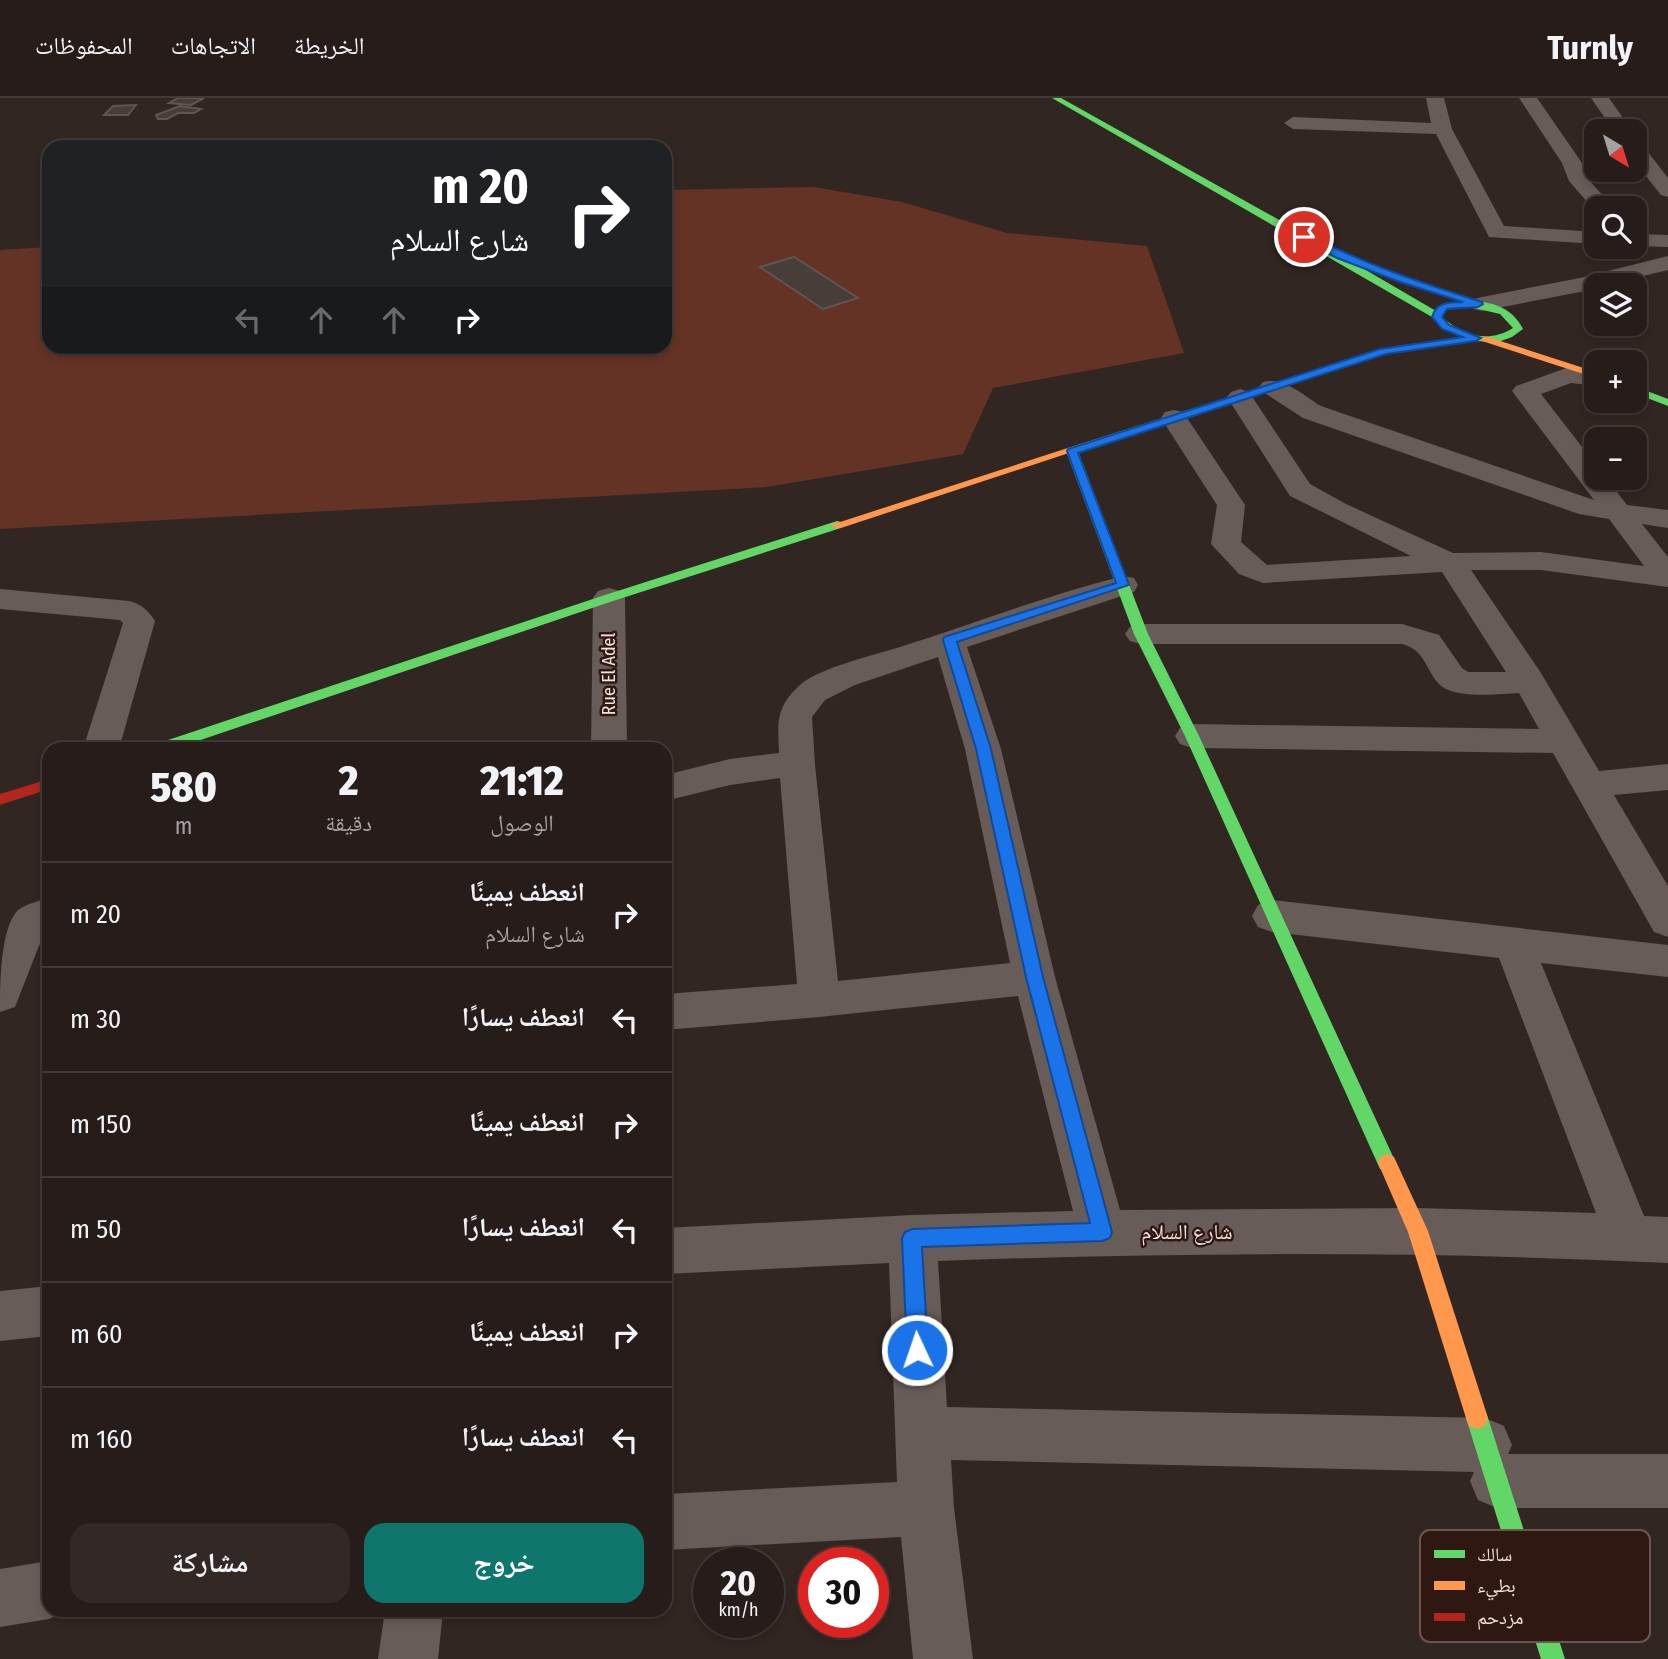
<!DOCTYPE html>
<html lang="ar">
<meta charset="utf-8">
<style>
:root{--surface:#261c1a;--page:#322927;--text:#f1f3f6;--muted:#a4a1a2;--line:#423a39;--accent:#0f766e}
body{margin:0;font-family:"Fira Sans Condensed","Noto Naskh Arabic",sans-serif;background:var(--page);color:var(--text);direction:rtl;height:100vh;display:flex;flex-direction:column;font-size:26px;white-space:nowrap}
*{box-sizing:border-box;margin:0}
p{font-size:23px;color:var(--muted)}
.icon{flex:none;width:38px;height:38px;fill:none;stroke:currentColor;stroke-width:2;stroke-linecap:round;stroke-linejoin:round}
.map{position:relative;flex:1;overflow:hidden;direction:ltr}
.panel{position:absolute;left:42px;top:644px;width:630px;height:875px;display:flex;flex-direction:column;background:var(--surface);border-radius:21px;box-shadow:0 4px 10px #0003,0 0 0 2px var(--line);direction:rtl}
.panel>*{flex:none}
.guide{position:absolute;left:42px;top:42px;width:630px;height:214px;border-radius:21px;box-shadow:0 4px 10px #0003,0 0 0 2px var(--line);direction:rtl;background:#202124;color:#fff;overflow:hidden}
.needle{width:46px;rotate:142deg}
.buttons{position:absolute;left:1584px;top:21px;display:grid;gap:14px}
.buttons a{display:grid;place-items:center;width:63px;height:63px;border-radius:14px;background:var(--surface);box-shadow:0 4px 10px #0003,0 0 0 2px var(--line);font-size:35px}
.speed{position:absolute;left:693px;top:1449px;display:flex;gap:14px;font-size:35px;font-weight:700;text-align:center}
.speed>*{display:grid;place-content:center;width:91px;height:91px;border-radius:50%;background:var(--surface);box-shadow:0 4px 10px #0003,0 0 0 2px var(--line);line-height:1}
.speed small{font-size:18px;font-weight:400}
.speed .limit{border:10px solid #d22;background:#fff;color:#111}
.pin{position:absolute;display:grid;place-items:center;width:60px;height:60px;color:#fff;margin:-30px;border:4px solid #fff;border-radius:50%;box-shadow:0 2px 7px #0007}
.me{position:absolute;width:77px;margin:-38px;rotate:357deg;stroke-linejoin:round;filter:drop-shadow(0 0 5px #0008)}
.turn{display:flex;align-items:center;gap:24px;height:147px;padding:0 28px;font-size:32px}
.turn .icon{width:91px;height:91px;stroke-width:2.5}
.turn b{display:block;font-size:49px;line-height:60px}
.lanes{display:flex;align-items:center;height:66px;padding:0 28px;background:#0003;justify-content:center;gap:35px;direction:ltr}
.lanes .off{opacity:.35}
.eta{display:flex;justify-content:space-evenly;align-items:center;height:119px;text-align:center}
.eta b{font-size:42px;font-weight:800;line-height:49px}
.button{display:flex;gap:14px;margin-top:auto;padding:14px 28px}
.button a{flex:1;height:80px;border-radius:21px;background:var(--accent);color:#fff;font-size:28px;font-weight:800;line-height:80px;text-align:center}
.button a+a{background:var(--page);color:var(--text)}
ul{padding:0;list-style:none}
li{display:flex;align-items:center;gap:21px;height:105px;padding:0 28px;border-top:2px solid var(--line)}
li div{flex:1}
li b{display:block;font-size:26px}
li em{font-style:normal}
header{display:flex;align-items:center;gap:42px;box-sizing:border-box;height:98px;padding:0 35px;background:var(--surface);border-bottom:2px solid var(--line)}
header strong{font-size:33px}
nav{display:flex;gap:38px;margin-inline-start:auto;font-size:24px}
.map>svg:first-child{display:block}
</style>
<header>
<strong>Turnly</strong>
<nav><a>الخريطة</a><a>الاتجاهات</a><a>المحفوظات</a></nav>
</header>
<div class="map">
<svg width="1668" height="1561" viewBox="0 0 1668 1561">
<rect width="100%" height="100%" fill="#322622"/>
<!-- green -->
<path fill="#643325" d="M814 89 902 104 1007 135 1147 148 1184 255 993 290 963 356 767 389 0 431V152L49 149V248H665V92Z"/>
<!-- building -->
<g fill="#473d39" stroke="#605551" stroke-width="2">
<path d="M178 0H204L191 7 169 5Z"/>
<path d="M136 7 128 17H104L113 8Z"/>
<path d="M180 8 201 11 194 15H178L167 21H158L156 17Z"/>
<path d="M794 159 858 200 823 211 760 169Z"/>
</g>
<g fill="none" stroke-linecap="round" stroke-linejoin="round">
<!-- street -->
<g fill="#685c58" fill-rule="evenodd">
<path d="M1426 0H1444L1452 31 1504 128 1596 134V146L1489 139 1436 36 1293 31 1284 25 1293 19 1431 25Z"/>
<path d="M1519 0H1537L1582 65 1588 81 1614 110H1596V114L1569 83 1562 65Z"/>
<path d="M1591 0H1609L1632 33H1614Z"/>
<path d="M1634 43 1641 45 1668 80V99L1661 97 1634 63Z"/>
<path d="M1634 136 1668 137V149L1634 148Z"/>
<path d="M1668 158V172L1606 187H1596V190L1580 194 1482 213 1474 211 1470 206 1474 201 1482 199 1580 180Z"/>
<path d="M1569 269 1596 272V288L1571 285 1541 296 1596 367V380H1606L1627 407 1668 412V430L1642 426 1668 459V489L1541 472H1471L1541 575 1599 673 1668 666V692L1614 697 1668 788V839L1654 834 1553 655 1192 650 1180 646 1175 638 1180 630 1192 626 1539 631 1519 595C1499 596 1453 602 1438 585 1425 570 1425 552 1402 546H1141L1130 543 1125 536 1130 529 1141 526H1402L1439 537 1462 570 1468 574H1506L1442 474 1263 485 1239 476 1211 446 1217 407 1161 320 1165 314 1174 312 1183 314 1245 407 1241 444 1267 467 1411 458 1290 398 1227 299 1231 294 1240 291 1249 294 1310 386 1346 406 1453 455 1541 454 1644 468 1609 421 1579 416 1303 320 1263 294 1259 289 1263 284C1284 278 1304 298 1321 308L1594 402 1512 293 1516 288Z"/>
<path d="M1123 478 1134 480 1138 487 1134 494 967 549 1001 651 1055 879 1120 1112 1417 1110 1596 1115 1499 860 1272 834 1258 829 1252 818 1258 807 1272 802 1668 847V879L1541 865 1644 1118 1668 1119V1165C1424 1153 1181 1154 938 1163L947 1309 1485 1320 1504 1328 1512 1347 1508 1356H1668V1410H1497L1478 1402 1470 1383 1474 1374 951 1362 954 1410 973 1561H913L901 1439 665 1452V1396L897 1384 889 1165 665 1176V1130L912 1117 1073 1113 1018 898 819 919 665 932V896L797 886 780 680 730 687 665 703V677L730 661 779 655C778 624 775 610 800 587 819 570 874 557 900 549 973 526 1047 497 1123 478ZM938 559 965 651 1010 865 838 883 815 667 812 619 825 602 855 587Z"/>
<path d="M609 490 620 493 625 500 627 651H591L593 500 598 493Z"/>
<path d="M0 491 129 503C141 506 148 512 155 523L119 651H83L123 525 120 522 0 511Z"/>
<path d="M49 800V833L44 835 15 909 0 914C0 887 0 830 18 812 26 806 39 803 49 800Z"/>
<path d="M49 1188V1238L0 1243V1193Z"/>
<path d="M49 1463V1512H69L49 1521 0 1529V1471Z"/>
<path d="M385 1512H443L438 1561H378Z"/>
</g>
<!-- fast -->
<g fill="#63d668" fill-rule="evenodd">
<path d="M1052 0H1061L1299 133 1436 213 1441 207C1470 200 1508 200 1523 231L1512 239 1498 244 1474 243 1385 256 1078 353 1148 536 1199 638 1396 1065 1394 1071 1387 1074 1380 1071 1185 638 1134 536 1066 353 1074 348 1380 251 1460 239 1442 229 1432 219ZM1466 208 1500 216 1513 230C1488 246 1462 237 1442 219L1447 211Z"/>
<path d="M1634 288 1668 301V308L1634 295Z"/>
<path d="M837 423 841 424V430L613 503 174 651H151L153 647 605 497Z"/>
<path d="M1477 1309 1485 1312 1488 1320 1565 1561H1541L1466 1320 1469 1312Z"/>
</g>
<!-- slow -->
<g fill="#ff974d" fill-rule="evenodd">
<path d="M1482 239H1488L1596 274V280L1482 243Z"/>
<path d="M1074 348 1084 350 841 430H833L831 427Z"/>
<path d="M1387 1056 1394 1059 1428 1133 1488 1320 1485 1328 1477 1331 1469 1328 1466 1320 1408 1134 1378 1065 1380 1059Z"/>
</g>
<!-- jam -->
<path fill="#b3261e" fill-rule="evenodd" d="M49 681V691L0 707V696Z"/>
</g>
<!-- route -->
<path fill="#1a73e8" stroke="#114b97" stroke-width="2" d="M1301 137H1308C1364 166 1422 185 1482 204L1483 206 1478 209 1447 211 1442 219 1449 227 1481 240 1476 243 1386 256 1078 355 1129 487 957 544 991 651 1043 879 1112 1134 1110 1140 1102 1143 922 1149 928 1252 925 1259 917 1262 910 1259 907 1252 902 1140 905 1134 912 1131 1090 1125 1026 879 976 651 943 542 944 539 1116 485 1067 353 1068 351 1380 251 1463 239 1442 231 1432 219C1437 203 1449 205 1463 204L1400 184 1337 160 1301 141Z"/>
<g text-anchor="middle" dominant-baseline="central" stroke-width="5" stroke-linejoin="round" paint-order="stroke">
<!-- street labels -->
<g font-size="18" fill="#f2e2dd" stroke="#2f1812">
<text transform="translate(609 576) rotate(-90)">Rue El Adel</text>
</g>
<!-- near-street labels -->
<g font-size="21" fill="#f2e2dd" stroke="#2f1812">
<text x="1187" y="1134">شارع السلام</text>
</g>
</g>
<!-- legend -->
<rect x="1420" y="1432" width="230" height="112" rx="10" fill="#2f1812" stroke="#6a554f" stroke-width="2"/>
<rect x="1434" y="1452" width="31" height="8" fill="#63d668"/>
<rect x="1434" y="1483" width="31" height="9" fill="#ff974d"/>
<rect x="1434" y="1515" width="31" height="8" fill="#b3261e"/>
<g font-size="19" fill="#f2e2dd">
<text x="1477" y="1463">سالك</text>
<text x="1477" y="1494">بطيء</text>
<text x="1477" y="1526">مزدحم</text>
</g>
</svg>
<div class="buttons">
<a><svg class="needle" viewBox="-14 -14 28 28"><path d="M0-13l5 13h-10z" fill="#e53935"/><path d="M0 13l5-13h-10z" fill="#a4a1a2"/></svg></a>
<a><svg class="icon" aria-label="search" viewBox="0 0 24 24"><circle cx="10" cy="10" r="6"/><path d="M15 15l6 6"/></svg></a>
<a><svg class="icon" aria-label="layers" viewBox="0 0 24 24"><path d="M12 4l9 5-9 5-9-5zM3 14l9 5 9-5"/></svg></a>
<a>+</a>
<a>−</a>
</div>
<div class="speed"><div>20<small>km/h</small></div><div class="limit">30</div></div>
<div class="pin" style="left:1304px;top:139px;background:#d93025"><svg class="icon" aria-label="arrive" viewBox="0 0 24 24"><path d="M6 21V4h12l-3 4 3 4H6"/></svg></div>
<svg class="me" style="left:917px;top:1252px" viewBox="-20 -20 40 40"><circle r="17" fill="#1a73e8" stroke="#fff" stroke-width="3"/><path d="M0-11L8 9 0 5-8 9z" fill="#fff"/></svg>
<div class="guide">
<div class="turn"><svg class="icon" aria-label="right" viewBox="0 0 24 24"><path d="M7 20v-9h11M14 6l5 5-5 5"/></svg><div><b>20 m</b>شارع السلام</div></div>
<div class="lanes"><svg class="icon off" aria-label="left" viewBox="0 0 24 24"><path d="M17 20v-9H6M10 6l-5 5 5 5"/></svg><svg class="icon off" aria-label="ahead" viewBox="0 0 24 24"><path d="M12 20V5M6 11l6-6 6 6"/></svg><svg class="icon off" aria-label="ahead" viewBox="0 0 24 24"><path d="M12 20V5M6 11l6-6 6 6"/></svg><svg class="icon" aria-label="right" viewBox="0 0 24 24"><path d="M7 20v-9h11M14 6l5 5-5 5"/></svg></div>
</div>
<section class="panel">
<div class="eta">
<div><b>21:12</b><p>الوصول</p></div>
<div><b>2</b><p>دقيقة</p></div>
<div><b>580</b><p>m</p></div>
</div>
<ul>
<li><svg class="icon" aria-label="right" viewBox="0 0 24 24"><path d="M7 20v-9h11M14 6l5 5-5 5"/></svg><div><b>انعطف يمينًا</b><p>شارع السلام</p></div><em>20 m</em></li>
<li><svg class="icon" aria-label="left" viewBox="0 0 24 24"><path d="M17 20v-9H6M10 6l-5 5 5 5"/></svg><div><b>انعطف يسارًا</b></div><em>30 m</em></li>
<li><svg class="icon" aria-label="right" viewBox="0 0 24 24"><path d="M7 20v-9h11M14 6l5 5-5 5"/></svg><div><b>انعطف يمينًا</b></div><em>150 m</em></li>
<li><svg class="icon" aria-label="left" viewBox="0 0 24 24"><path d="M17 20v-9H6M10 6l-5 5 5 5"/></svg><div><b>انعطف يسارًا</b></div><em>50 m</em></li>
<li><svg class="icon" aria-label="right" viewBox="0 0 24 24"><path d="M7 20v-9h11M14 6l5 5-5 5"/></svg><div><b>انعطف يمينًا</b></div><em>60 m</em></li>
<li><svg class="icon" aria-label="left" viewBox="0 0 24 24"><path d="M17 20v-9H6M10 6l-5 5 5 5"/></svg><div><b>انعطف يسارًا</b></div><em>160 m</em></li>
</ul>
<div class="button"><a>خروج</a><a>مشاركة</a></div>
</section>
</div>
